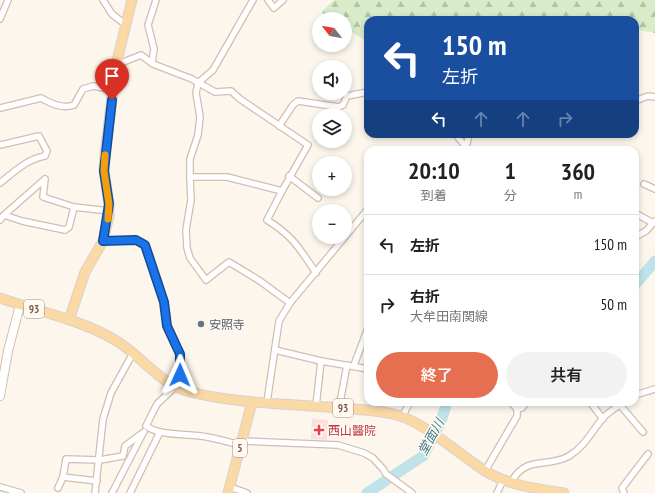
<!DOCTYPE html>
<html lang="ja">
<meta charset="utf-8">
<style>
:root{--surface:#fff;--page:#f2f2f2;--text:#222;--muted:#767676;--line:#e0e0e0;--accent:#e76f51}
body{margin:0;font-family:"PT Sans Narrow","Noto Sans JP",sans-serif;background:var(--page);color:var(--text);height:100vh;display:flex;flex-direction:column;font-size:15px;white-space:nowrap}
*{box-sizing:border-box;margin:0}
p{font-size:13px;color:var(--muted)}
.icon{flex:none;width:22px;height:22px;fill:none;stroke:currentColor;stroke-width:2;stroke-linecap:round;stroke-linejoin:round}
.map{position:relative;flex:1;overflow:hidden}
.drawer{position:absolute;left:364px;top:146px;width:275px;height:260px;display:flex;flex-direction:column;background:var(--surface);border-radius:12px;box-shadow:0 2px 6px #0003}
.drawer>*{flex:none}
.top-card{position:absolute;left:364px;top:16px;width:275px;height:122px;border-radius:12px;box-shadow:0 2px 6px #0003;background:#1a4fa0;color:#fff;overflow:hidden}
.needle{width:26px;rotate:301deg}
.controls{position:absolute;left:312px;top:12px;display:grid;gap:8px}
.controls a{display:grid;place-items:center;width:40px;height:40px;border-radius:50%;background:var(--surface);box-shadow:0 2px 6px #0003;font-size:20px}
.pin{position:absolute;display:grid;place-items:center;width:34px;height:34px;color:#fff;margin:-41px -17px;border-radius:50% 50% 50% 0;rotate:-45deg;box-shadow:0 0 4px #0007}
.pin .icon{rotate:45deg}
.me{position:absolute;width:44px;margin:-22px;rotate:1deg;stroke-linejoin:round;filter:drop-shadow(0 0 3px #0008)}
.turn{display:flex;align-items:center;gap:14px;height:84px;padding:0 12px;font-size:18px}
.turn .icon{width:52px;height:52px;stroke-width:2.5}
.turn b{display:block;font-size:28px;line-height:34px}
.lanes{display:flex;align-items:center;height:38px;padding:0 12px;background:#0003;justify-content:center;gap:20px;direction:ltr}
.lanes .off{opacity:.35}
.eta{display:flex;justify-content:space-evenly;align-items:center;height:68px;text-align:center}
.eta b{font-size:24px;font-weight:600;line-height:28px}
.action{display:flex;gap:8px;margin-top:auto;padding:8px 12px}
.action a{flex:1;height:46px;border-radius:24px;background:var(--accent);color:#fff;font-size:16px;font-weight:600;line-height:46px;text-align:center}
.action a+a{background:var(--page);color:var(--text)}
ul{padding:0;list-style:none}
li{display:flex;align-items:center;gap:12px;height:60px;padding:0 12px;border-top:1px solid var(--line)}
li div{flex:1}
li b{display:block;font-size:15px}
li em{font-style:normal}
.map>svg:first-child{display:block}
</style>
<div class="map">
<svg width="655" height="493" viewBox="0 0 655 493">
<defs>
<pattern id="forest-firs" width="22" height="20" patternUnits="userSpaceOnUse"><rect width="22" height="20" fill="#d8ecc9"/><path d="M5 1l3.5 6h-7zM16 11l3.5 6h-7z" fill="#b4c2a5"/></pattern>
</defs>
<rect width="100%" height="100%" fill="#fdf6ec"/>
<!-- medical -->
<path fill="#fbdfe3" d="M312 419 328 420 327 440 311 439Z"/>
<!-- forest -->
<path fill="url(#forest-firs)" d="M334 0H655V33L635 29V20H368V42L345 28V19H332L321 12Z"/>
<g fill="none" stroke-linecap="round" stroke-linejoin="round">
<!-- river -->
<g stroke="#bfe3e8" stroke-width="11">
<path d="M635 285 655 261"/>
<path d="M367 493 423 456 441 421 447 402"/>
</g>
<!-- street casing -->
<g stroke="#d1beb0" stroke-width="8">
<g id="street">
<path d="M103 0 112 14 126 25"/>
<path d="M268 0 274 8 283 0"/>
<path d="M0 19 8 0"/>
<path d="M152 63 154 49 148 25 156 0"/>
<path d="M116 65 141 55 153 64 192 79 215 92 231 91 240 99 308 145 282 191 227 177H190L191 200 186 230 187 248 190 258 206 280 229 262 260 281 290 303"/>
<path d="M635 101 648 96 655 97"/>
<path d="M0 108 41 98C52 104 62 109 74 105L83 89 93 86 113 90"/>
<path d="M279 126 293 105 298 101 339 107 343 105 347 96 368 92"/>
<path d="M455 134 467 148"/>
<path d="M0 145 39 136 47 151 45 156C27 159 14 172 0 183"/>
<path d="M466 148 469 134"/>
<path d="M289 176 318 198"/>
<path d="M190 177V159L198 135 200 117 196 93 198 83 213 70 253 0"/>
<path d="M644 184 655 189"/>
<path d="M282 191 267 220C293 236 300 249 316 273"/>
<path d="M635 213 653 223"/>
<path d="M4 215 45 179 43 197 74 207"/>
<path d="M0 220 4 215 22 221 65 230 69 227 74 207 109 211"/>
<path d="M635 237 646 231 655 221"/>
<path d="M103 241 136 240 145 245 164 302 167 326 180 354V375L175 387 157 404 146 426C162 437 188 433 207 437 218 439 229 442 240 445"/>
<path d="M275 350 321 361 368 369"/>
<path d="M354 365 368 328"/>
<path d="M635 395 655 389"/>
<path d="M267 402 279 321 290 303 368 209"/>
<path d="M590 402 603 419"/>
<path d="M620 405 643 432"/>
<path d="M316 406 321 361"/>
<path d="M339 408 347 365"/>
<path d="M517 409 522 408 526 402"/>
<path d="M402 417 410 402"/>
<path d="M241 441 338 445 364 453 373 458 383 469 386 474 412 493"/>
<path d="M485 471 517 416V409L511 402"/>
<path d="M63 477 97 481"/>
<path d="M512 481C526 455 549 468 569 456 584 447 591 433 602 419 608 412 617 407 624 402"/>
<path d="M0 487 21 493"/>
<path d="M230 487 247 493"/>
<path d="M58 488 63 477 66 459 100 460 123 456 125 446 144 432"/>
<path d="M95 493 103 419 111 393 133 353"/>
<path d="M112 493 142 435"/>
<path d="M130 493 160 432"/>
<path d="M497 493 503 480"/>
<path d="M624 493 622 488 648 454"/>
</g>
</g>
<!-- secondary casing -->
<g stroke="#d6c0b0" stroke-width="10">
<path id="secondary" d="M0 396 8 351 20 305"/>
</g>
<!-- primary casing -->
<g stroke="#dad1cd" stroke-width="11">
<g id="primary">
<path d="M0 298C38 312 80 319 115 340 141 355 159 384 190 392 239 404 292 404 342 408 361 410 384 410 403 417 433 429 457 453 485 471 508 485 537 489 564 493"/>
<path d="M69 320 85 272 103 241 109 216V204L104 171 105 154 116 65 132 0"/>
<path d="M228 493 252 402"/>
</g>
</g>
<!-- street -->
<use href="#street" stroke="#fff" stroke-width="5.5"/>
<!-- secondary -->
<use href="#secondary" stroke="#fff" stroke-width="8"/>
<!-- primary -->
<use href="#primary" stroke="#fbd9a5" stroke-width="9"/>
</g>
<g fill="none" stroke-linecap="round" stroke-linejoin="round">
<!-- route casing -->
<g stroke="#114b97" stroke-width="10">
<path id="route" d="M112 100 104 171 109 204 103 241 136 240 145 245 164 302 167 326 180 354V375"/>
</g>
<!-- route -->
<use href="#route" stroke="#1a73e8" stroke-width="7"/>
<!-- slow -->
<path stroke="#f59e0b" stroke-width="7" d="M105 155 104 171 109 204 108 219"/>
</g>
<!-- markers -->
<circle fill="#6b7280" stroke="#fffaf3" stroke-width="1.5" cx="201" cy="324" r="4"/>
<path fill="#e0444e" stroke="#fffaf3" stroke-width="1.5" d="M317 424h4v4h4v4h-4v4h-4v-4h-4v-4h4z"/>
<g text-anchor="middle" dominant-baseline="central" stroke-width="3" stroke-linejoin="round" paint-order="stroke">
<!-- shield labels -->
<g fill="#fffaf3" stroke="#a28b7f" stroke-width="1">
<rect x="24" y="300" width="20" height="18" rx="3"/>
<rect x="333" y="399" width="20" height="18" rx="3"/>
<rect x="233" y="439" width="14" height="18" rx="3"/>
</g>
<g font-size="11" font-weight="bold" fill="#7a5c4d">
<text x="34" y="309">93</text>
<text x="343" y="408">93</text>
<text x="240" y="448">5</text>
</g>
<!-- worship labels -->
<g font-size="12" fill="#5b616d" stroke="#fffaf3" text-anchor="start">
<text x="209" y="324">安照寺</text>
</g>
<!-- health labels -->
<g font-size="12" fill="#be3a42" stroke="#fffaf3" text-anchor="start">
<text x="328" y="430">西山醫院</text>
</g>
<!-- water labels -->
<g font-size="13" font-style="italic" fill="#437c86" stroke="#fffaf3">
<text transform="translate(431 437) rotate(-61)">堂面川</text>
</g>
</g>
</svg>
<div class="controls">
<a><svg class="needle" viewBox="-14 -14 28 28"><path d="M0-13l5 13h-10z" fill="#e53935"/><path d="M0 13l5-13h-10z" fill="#767676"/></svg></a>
<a><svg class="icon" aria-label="sound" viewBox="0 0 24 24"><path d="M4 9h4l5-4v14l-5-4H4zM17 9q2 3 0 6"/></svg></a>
<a><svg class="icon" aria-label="layers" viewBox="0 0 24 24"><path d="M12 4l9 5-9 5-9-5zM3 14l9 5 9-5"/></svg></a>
<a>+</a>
<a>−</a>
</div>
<div class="pin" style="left:112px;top:100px;background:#d93025"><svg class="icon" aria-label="arrive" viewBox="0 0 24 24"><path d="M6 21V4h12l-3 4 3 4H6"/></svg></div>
<svg class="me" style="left:180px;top:375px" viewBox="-20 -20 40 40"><path d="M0-17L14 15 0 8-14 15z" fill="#1a73e8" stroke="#fff" stroke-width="4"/></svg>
<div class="top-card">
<div class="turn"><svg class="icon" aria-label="left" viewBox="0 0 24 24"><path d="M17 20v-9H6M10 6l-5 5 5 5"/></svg><div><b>150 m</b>左折</div></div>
<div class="lanes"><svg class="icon" aria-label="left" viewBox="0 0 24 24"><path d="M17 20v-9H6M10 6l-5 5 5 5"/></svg><svg class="icon off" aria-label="ahead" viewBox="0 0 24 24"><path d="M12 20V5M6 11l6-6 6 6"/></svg><svg class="icon off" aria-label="ahead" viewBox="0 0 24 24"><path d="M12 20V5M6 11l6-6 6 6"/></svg><svg class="icon off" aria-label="right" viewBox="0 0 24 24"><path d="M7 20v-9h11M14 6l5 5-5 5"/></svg></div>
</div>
<section class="drawer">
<div class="eta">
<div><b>20:10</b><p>到着</p></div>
<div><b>1</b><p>分</p></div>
<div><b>360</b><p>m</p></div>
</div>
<ul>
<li><svg class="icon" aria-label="left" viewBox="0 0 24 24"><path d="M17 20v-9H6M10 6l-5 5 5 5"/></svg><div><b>左折</b></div><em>150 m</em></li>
<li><svg class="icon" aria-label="right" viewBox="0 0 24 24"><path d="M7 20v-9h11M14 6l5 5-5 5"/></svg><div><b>右折</b><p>大牟田南関線</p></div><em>50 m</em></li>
</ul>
<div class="action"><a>終了</a><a>共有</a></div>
</section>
</div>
